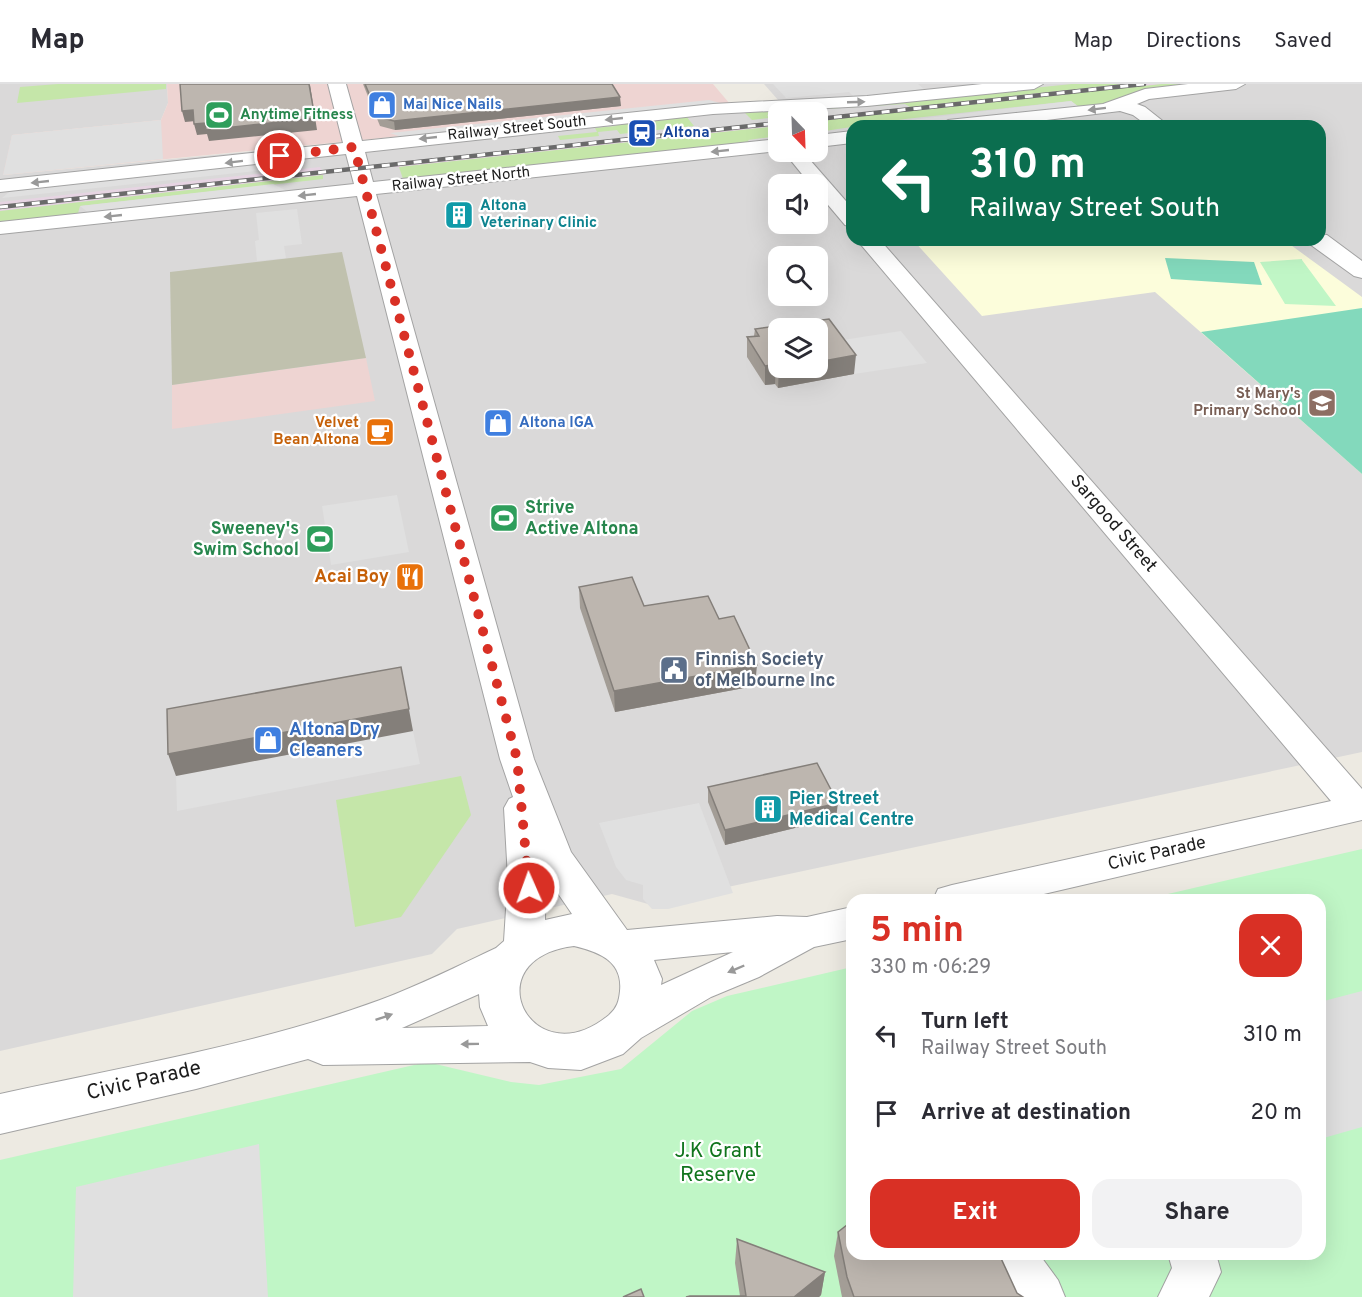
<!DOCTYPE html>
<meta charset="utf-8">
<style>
:root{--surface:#fff;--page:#f2f2f3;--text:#2b2b33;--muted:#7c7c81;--line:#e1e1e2;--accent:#d93025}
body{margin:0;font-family:Overpass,sans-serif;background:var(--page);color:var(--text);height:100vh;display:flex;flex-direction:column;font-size:22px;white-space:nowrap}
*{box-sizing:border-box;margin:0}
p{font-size:20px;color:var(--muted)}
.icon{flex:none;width:33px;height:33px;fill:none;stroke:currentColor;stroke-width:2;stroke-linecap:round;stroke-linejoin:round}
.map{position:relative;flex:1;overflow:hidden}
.side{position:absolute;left:846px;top:810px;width:480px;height:366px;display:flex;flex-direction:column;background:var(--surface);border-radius:18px;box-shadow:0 6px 24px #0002}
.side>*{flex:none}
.top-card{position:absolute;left:846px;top:36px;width:480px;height:126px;border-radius:18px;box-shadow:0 6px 24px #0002;background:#0b6e4f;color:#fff;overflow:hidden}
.needle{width:39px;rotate:157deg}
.buttons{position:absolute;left:768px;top:18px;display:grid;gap:12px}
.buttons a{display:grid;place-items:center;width:60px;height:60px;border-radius:12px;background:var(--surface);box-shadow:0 6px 24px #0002;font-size:30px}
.pin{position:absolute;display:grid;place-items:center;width:51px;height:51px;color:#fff;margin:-26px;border:3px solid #fff;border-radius:50%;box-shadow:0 2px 6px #0007}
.me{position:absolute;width:66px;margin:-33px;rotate:358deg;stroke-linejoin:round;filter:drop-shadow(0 0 4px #0008)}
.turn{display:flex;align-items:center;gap:21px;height:126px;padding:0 24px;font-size:27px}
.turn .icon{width:78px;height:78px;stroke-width:2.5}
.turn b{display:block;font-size:42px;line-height:51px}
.round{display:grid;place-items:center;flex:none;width:63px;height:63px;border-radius:18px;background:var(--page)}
.summary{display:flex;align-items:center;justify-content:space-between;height:102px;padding:0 24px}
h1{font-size:36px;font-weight:700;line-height:45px;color:var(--accent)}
.cta{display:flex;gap:12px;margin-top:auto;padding:12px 24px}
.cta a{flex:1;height:69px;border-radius:18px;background:var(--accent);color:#fff;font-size:24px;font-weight:700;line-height:69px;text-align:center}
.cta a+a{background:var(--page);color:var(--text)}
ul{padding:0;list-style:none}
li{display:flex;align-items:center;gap:18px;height:78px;padding:0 24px}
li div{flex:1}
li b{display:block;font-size:22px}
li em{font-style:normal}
header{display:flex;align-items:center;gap:36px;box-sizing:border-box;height:84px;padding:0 30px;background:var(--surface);border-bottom:2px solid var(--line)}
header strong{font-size:28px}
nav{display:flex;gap:33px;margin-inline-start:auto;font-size:21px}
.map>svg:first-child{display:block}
</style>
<header>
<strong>Map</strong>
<nav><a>Map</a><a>Directions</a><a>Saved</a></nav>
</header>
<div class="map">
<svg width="1362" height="1213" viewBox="0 0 1362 1213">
<rect width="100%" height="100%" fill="#edeae2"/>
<!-- residential -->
<path fill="#dad9d9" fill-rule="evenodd" d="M0 0H167L168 19 161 36 12 51 4 91 779 17 764 0H1362V668L648 820 612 810 457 845 432 870 0 967ZM778 28H818V68H778ZM852 42H1320V156H852ZM778 100H818V140H778ZM778 172H818V212H778ZM778 244H818V284H778Z"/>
<!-- commercial -->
<g fill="#eed4d2">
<path d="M167 0H713L730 20 3 91 12 51 161 36 168 19Z"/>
<path d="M366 274 375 317 172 345V301Z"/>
</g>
<!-- industrial -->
<g fill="#e6d4e2">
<path d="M1124 0H1162L818 37V33Z"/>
<path d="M778 38V42L399 83H394L393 79Z"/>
<path d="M320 83 323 91 0 127V118Z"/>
</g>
<!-- education -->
<path fill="#fcfddb" d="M913 156H1284L1362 213V390L1155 208 982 232Z"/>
<!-- construction -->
<path fill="#c0c1ae" d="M342 168 366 274 172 301 170 188Z"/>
<!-- grass -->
<g fill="#c5e6a9">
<path d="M58 0H166V5L17 19 20 3Z"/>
<path d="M1072 0H1124L910 23 905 20 778 28 767 31 769 34 752 36 744 28 858 22Z"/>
<path d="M1162 0H1204L1140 7 1102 20 1079 23 1071 17 905 35 818 48V37Z"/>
<path d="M686 32 694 42 620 50 617 46 598 48 599 52 560 56 558 52 597 48 595 44 616 42 618 38Z"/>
<path d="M778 42V52L748 56 750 59 404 98 399 83Z"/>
<path d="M323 91V95L80 122 77 133 0 141V127Z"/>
<path d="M461 692 471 731 401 833 355 843 336 716Z"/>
</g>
<!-- park -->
<g fill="#c0f6c6">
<path d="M1302 175V176L1336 222 1285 220 1260 178Z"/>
<path d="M1362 765V1213H0V1076L427 978 511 998 539 1001 621 985 692 927 727 912 852 883V1170H1320V816H1142Z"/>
</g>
<!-- pitch -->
<g fill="#83d9bc">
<path d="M1165 174 1254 178 1262 201 1171 195Z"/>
<path d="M1362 224V390L1201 248Z"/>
</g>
<!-- parking -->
<g fill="#e0e0e0">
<path d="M773 0H918L924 5 854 13 849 8 786 14Z"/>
<path d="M709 16 724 20 404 54 390 49Z"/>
<path d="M1071 17 1079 23 912 42 909 38 859 42Z"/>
<path d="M161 36 163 75 3 91 12 51Z"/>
<path d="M305 75 293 83 2 114 14 104Z"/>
<path d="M273 100 287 107 89 129 80 122Z"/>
<path d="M297 125 302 160 284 162 286 174 257 177 255 157 259 156 256 129Z"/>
<path d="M901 247 927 279 854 290 830 258Z"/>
<path d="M397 411 409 468 331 481 322 422Z"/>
<path d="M413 647 420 680 177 727 176 692Z"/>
<path d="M699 719 733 809 668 825H652L643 815V801L626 796 616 783 599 739Z"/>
<path d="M1362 907V1043L1320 1055V918Z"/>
<path d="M259 1060 268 1213H73L76 1103Z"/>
</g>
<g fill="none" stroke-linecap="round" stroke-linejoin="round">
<!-- minor casing -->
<g stroke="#a3a3a3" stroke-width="2">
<g id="minor">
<path d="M328 0H346L362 57 713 20 867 12 982 0H1043L1034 5 867 22 713 30 365 68 373 98 778 55V67L376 110 534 675 571 768 627 846 777 832 807 833 852 823V855L814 863 759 893 711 913 641 954 623 970 581 986 548 984 530 978 323 981 308 975 196 1005 0 1050V1010C127 982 258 961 380 916 420 901 458 882 496 864L504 857 508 794 504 724 509 715 513 713 500 675 357 112 0 150V138L354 100 346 70 0 108V96L343 59ZM546 792 572 830 545 836ZM574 862C599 868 623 877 620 907 619 917 617 924 609 931 532 995 471 875 574 862ZM733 868 661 901 662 895 654 876ZM479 910 480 923 488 942 402 944Z"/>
<path d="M1188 0H1245L1236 5 1149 15 1137 20 1145 23 1169 42H1148L1133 31 1120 27 998 42H939L948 36 1103 20 1145 5Z"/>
<path d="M852 47V59L818 63V51Z"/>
<path d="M784 68H803L852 124V143L845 141 818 109V100H810Z"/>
<path d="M1320 150 1327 151 1362 177V194L1354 192 1311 161 1308 156H1320Z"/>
<path d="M857 156H880L1362 705V736L1018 816H933L938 805 952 801 1331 717Z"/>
<path d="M989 1170H1039L1058 1196 1065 1213H1010Z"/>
<path d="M1168 1170H1216L1221 1188 1209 1213H1158L1172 1184Z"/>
</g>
</g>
<!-- minor -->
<use href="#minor" fill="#fff" fill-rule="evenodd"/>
<!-- rail casing -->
<g stroke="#6a6a6a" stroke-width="4.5">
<g id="rail">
<path d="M818 35 1144 0"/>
<path d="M0 123 778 39"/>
</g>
</g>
<!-- rail -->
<use href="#rail" stroke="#fff" stroke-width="3" stroke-dasharray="8" stroke-linecap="butt"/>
</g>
<!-- wall -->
<g fill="#a39d96">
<path d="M363 0H612L621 22 395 46 380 42Z"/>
<path d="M755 245 854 290 778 304 775 300 765 301 747 273V253L754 252Z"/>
<path d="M579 503 644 522 719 535 755 602 615 628 580 524Z"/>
<path d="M708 703 836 734 725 761 708 718Z"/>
<path d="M838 1148 1017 1209 1023 1213H842L834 1172Z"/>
<path d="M737 1155 825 1188 821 1211 819 1213H686L740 1212 735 1179Z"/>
</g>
<!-- shaded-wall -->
<g fill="#847f7a">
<path d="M310 1 317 46 209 57 207 50 197 51 194 40Z"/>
<path d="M620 13 621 22 395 46 394 37Z"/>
<path d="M193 26 196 37 185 38 182 27Z"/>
<path d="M856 271 854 290 778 304 779 284H818V278Z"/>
<path d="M776 280 775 300 765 301V282Z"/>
<path d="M757 581 755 602 615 628 614 607Z"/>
<path d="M401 583 413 647 176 692 168 670Z"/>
<path d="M838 719 836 734 725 761V746Z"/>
<path d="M825 1188 821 1211 819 1213H794Z"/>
</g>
<!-- building -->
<g fill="#bdb6af" stroke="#847f7a" stroke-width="1.5">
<path d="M180 0H309L315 34 206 46 205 39 194 40 193 26 182 27Z"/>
<path d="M365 0H612L620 13 394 37 379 33Z"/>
<path d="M829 235 856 271 818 278V244H778V284H784H779L776 280 765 282 747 253 759 252 755 245Z"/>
<path d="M632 493 644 522 708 512 719 535 734 532 757 581 614 607 579 503Z"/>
<path d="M401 583 409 625 168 670 167 625Z"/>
<path d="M817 679 838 719 725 746 708 703Z"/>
<path d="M852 1137V1170H999L1017 1209 1023 1213H854L847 1193 838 1148Z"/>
<path d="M737 1155 825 1188 794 1213H686L690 1212H746Z"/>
<path d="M641 1205 644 1213H623Z"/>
</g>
<!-- one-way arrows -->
<defs><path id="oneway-solid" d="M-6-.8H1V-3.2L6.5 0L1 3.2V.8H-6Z" transform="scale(1.5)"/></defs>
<g fill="#999">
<use href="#oneway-solid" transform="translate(856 18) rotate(-2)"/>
<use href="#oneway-solid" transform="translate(1097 25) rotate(173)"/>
<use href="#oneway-solid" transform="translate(614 35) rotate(174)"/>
<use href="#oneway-solid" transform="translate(428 54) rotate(174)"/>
<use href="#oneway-solid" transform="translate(720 67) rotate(174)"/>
<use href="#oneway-solid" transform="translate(234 78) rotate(173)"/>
<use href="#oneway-solid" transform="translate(40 98) rotate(174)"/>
<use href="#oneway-solid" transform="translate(307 111) rotate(174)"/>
<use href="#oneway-solid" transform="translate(113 132) rotate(174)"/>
<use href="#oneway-solid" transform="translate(736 885) rotate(157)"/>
<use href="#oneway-solid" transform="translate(384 933) rotate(-19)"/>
<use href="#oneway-solid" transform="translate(470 960) rotate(179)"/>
</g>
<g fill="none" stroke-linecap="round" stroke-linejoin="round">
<!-- route -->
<path stroke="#d93025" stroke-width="10" stroke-dasharray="0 18" d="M280 72 354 63 517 675 529 804"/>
</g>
<!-- icons -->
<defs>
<g id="shop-square" transform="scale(1.5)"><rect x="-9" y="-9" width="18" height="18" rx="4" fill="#3f7fe0" stroke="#fff"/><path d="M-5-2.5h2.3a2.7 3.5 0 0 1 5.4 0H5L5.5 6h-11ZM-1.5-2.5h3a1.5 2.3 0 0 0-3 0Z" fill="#fff"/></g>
<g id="stadium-square" transform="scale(1.5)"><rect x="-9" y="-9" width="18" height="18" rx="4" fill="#2e9e5b" stroke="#fff"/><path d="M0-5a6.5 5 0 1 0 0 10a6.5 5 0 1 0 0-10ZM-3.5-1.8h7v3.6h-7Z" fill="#fff"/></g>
<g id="station-square" transform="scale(1.5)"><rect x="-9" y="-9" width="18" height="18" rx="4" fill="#1a4fb4" stroke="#fff"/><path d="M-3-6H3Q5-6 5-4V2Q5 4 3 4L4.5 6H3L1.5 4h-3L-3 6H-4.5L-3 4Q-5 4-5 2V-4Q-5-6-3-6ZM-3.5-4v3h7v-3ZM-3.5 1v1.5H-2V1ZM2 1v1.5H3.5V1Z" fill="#fff"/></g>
<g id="building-square" transform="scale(1.5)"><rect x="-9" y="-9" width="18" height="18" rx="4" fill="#0f9aa8" stroke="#fff"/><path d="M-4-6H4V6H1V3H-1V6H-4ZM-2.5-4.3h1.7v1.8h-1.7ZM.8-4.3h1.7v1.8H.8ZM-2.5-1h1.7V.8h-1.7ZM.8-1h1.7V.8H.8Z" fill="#fff"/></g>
<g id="school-square" transform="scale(1.5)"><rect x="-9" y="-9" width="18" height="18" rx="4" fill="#8d6e63" stroke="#fff"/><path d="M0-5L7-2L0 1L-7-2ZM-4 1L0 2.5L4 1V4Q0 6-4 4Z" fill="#fff"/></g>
<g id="cafe-square" transform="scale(1.5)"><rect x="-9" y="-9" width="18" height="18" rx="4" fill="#e8710a" stroke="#fff"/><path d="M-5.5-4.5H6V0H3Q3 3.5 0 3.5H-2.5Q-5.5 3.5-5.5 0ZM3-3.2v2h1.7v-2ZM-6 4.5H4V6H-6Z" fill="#fff"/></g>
<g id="restaurant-square" transform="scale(1.5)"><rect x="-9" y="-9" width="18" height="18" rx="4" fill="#e8710a" stroke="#fff"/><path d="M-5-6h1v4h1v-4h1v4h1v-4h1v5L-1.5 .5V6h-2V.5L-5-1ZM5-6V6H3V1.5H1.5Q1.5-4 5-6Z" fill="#fff"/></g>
<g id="civic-square" transform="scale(1.5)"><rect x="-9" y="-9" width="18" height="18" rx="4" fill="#5c6f8a" stroke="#fff"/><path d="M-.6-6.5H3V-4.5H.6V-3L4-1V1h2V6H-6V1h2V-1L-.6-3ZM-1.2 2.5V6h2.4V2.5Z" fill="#fff"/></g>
</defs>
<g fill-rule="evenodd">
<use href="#shop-square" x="382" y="21"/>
<use href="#stadium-square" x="219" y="31"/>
<use href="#station-square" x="642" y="49"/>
<use href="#building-square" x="459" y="131"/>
<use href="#school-square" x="1322" y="319"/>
<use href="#shop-square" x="498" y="339"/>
<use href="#cafe-square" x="380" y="348"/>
<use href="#stadium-square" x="504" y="434"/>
<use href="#stadium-square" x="320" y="455"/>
<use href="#restaurant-square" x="410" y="493"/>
<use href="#civic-square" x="674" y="586"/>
<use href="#shop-square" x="268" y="656"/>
<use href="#building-square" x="768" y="725"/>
</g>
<g text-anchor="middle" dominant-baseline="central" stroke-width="4.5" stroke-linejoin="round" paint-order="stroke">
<!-- far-shop labels -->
<g font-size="15" font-weight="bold" fill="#366cbe" stroke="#fff" text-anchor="start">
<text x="403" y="21">Mai Nice Nails</text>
<text x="519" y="339">Altona IGA</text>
</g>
<!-- far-leisure labels -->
<g font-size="15" font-weight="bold" fill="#27864d" stroke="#fff" text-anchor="start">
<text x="240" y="31">Anytime Fitness</text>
</g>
<!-- far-street labels -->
<g font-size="15" fill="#1c1c1c" stroke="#fff">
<text transform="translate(517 45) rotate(-6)">Railway Street South</text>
<text transform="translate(461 96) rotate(-6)">Railway Street North</text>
</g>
<!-- far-transit labels -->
<g font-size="15" font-weight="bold" fill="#164399" stroke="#fff" text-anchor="start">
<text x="663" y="49">Altona</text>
</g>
<!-- far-culture labels -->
<g font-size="15" font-weight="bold" fill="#0d838f" stroke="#fff" text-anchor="start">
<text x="480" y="122">Altona<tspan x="480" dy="17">Veterinary Clinic</tspan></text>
</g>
<!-- far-education labels -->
<g font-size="15" font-weight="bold" fill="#785e54" stroke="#fff" text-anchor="end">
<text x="1301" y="310">St Mary's<tspan x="1301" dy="17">Primary School</tspan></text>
</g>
<!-- far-food labels -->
<g font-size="15" font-weight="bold" fill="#c56008" stroke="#fff" text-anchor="end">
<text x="359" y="339">Velvet<tspan x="359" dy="17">Bean Altona</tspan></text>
</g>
<!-- leisure labels -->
<g font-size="18" font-weight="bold" fill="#27864d" stroke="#fff" text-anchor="start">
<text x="525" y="424">Strive<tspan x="525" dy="21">Active Altona</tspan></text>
<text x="299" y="445" text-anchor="end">Sweeney's<tspan x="299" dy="21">Swim School</tspan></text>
</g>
<!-- street labels -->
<g font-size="18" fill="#1c1c1c" stroke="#fff">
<text transform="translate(1113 440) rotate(49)">Sargood Street</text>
<text transform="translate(1157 770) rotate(-13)">Civic Parade</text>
</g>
<!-- food labels -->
<g font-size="18" font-weight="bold" fill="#c56008" stroke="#fff" text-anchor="end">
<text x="389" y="493">Acai Boy</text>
</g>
<!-- service labels -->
<g font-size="18" font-weight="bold" fill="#4e5e75" stroke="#fff" text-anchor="start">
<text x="695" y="576">Finnish Society<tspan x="695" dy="21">of Melbourne Inc</tspan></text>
</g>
<!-- shop labels -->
<g font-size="18" font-weight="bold" fill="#366cbe" stroke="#fff" text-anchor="start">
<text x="289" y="646">Altona Dry<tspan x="289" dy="21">Cleaners</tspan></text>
</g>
<!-- culture labels -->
<g font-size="18" font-weight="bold" fill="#0d838f" stroke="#fff" text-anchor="start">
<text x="789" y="715">Pier Street<tspan x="789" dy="21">Medical Centre</tspan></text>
</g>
<!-- near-street labels -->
<g font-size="21" fill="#1c1c1c" stroke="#fff">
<text transform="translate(144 997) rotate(-13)">Civic Parade</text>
</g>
<!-- near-park labels -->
<g font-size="21" fill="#10741c" stroke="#fff">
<text x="718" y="1067">J.K Grant<tspan x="718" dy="24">Reserve</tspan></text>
</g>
</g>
</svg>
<div class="buttons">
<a><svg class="needle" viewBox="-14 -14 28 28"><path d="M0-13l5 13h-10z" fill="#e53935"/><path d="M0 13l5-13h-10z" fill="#7c7c81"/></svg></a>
<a><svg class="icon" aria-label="sound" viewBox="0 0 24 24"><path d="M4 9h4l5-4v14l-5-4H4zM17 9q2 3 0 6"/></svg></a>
<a><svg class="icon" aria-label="search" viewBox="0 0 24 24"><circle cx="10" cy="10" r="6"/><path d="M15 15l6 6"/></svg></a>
<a><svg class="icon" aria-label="layers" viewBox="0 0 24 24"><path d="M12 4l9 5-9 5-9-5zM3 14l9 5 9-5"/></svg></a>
</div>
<div class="pin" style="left:280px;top:72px;background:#d93025"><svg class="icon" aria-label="arrive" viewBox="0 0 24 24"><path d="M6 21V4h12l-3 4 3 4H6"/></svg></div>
<svg class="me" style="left:529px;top:804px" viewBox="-20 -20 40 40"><circle r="17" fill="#d93025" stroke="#fff" stroke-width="3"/><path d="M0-11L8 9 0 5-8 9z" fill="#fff"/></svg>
<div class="top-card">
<div class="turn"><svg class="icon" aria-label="left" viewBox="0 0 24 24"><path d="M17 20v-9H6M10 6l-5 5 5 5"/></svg><div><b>310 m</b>Railway Street South</div></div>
</div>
<section class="side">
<div class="summary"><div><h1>5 min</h1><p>330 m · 06:29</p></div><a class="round" style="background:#d93025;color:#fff"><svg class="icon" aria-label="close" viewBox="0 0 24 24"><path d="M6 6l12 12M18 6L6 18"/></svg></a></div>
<ul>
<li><svg class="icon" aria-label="left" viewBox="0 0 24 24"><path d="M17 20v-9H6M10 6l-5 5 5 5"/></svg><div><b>Turn left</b><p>Railway Street South</p></div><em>310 m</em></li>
<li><svg class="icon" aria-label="arrive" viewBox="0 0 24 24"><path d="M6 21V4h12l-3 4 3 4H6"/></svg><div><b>Arrive at destination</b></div><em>20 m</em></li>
</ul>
<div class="cta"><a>Exit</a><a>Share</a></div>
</section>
</div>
